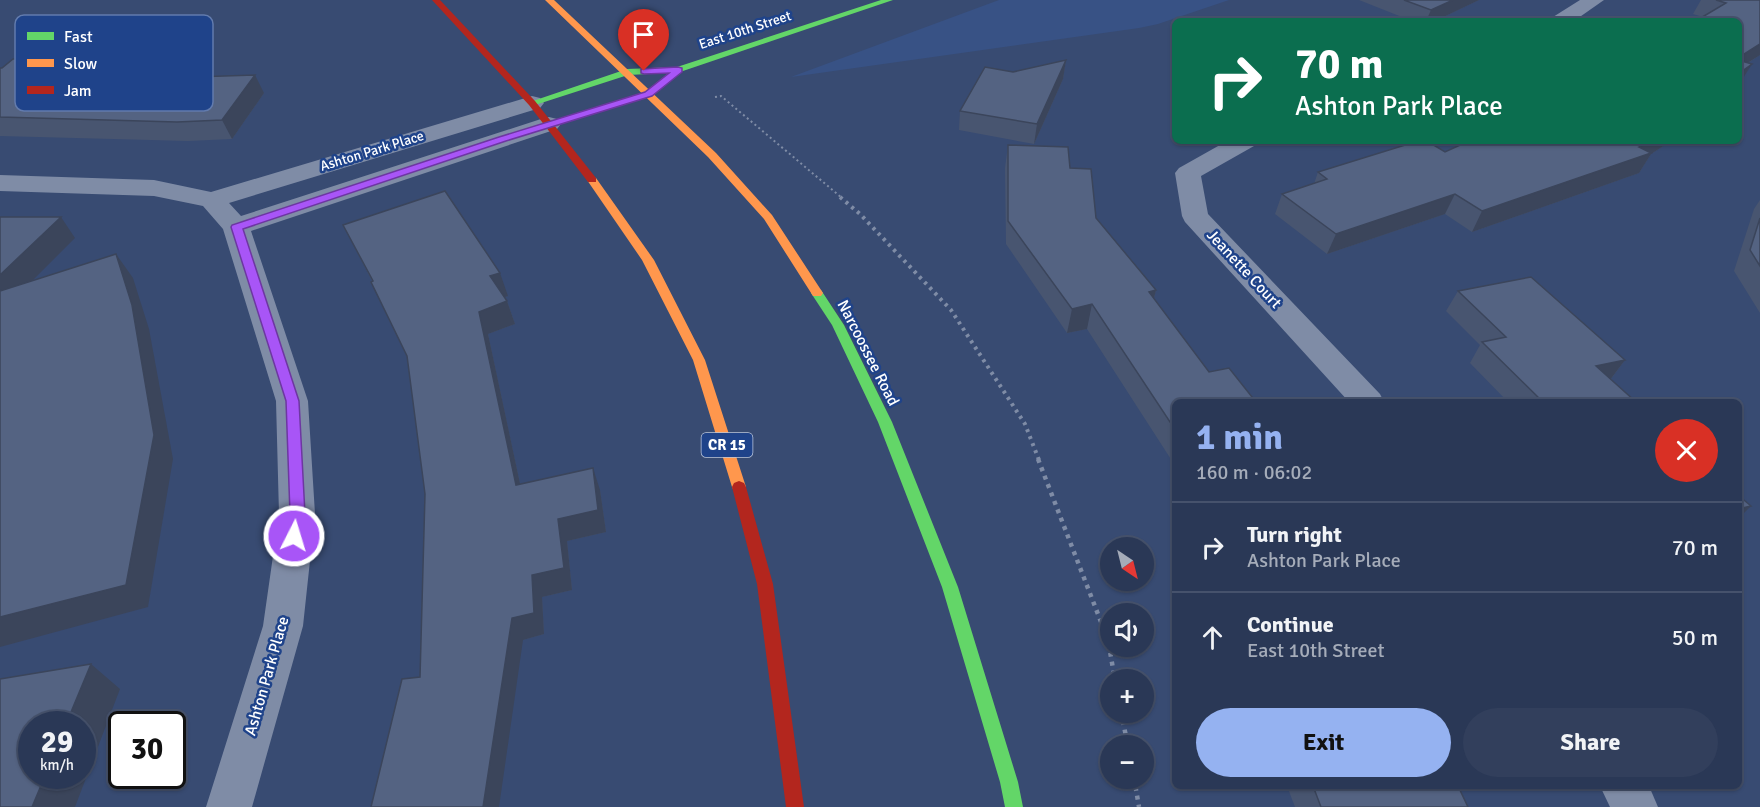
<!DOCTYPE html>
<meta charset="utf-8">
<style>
:root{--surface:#2a3856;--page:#323f5c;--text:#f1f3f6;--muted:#a5acb9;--line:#46526c;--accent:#95b2f1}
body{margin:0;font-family:Signika,sans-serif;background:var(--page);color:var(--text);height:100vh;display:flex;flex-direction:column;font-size:22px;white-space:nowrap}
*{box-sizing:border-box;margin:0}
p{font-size:20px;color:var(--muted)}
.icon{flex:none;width:33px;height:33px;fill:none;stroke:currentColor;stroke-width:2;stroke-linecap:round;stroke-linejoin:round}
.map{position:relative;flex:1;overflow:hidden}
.side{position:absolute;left:1172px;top:399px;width:570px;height:390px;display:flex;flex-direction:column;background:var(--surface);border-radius:9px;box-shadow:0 2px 4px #0004,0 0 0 2px var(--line)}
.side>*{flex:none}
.banner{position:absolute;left:1172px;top:18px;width:570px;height:126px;border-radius:9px;box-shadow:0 2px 4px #0004,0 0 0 2px var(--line);background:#0b6e4f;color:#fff;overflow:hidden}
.needle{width:39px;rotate:145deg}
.buttons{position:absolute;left:1100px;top:537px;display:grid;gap:12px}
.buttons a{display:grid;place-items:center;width:54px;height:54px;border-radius:50%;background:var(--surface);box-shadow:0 2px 4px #0004,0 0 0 2px var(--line);font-size:30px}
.speed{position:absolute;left:18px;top:711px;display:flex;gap:12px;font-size:30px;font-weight:700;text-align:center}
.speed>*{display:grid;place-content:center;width:78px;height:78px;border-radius:50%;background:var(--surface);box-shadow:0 2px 4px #0004,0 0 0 2px var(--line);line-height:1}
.speed small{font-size:15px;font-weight:400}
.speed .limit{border:3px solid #111;border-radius:9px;background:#fff;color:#111}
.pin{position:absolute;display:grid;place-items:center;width:51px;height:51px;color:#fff;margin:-62px -26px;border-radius:50% 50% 50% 0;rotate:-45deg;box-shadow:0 0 6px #0007}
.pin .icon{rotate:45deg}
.me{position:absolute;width:66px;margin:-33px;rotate:5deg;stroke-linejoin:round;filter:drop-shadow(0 0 4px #0008)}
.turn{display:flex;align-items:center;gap:21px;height:126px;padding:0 24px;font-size:27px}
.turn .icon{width:78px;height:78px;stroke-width:2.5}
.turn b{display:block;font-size:42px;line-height:51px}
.round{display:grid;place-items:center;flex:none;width:63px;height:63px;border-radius:32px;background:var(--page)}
.head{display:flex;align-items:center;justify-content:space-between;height:102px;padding:0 24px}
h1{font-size:36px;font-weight:800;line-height:45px;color:var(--accent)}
.action{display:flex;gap:12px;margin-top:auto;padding:12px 24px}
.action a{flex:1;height:69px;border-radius:36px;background:var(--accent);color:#111;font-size:24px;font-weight:800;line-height:69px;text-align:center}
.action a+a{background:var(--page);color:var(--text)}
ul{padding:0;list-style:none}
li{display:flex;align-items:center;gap:18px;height:90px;padding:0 24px;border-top:2px solid var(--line)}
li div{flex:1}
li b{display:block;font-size:22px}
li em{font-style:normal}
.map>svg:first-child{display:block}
</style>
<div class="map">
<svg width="1760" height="807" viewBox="0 0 1760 807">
<rect width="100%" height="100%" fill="#384b72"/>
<!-- water -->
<path fill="#385285" d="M999 0H1229L1158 24 1139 28 791 77Z"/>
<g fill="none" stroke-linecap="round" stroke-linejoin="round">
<!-- path-far2 -->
<path stroke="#7f8ca6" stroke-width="2" stroke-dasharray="2 3" stroke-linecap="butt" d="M715 97 721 96 842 198"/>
<!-- path-far1 -->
<path stroke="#7f8ca6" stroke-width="4" stroke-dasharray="3 4.5" stroke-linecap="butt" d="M840 197 860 214 951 310 1025 424 1039 460"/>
<!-- path -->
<g stroke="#7f8ca6" stroke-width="4.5" stroke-dasharray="4 5" stroke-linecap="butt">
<path d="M1038 459 1108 640 1115 680"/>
<path d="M1121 712 1128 746"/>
<path d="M1134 778 1139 807"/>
</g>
<!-- street -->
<g fill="#7f8ca6" fill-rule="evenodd">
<path d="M1580 0H1604L1574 21H1550L1553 17Z"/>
<path d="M532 96 540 98 544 103 540 108 229 203 241 216 541 119 549 117 557 119 561 124 557 129 251 231 308 401 315 514 303 626 252 807H206L263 626 279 514 276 401 223 229 203 206 154 196 0 191V175L154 180 211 192Z"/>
<path d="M1227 141H1257L1254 146 1201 176 1208 214 1380 394 1384 402H1349L1185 222 1182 216 1175 173 1179 168Z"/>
<path d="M1600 786H1649L1658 807H1610Z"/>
</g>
<!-- fast -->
<g fill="#63d668" fill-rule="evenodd">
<path d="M881 0H893L680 72 651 96 552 126 544 124 645 92 669 73 628 75 535 105 527 103 627 69 677 67Z"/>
<path d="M817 289 821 290 844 325 892 422 958 587 1018 782 1023 807H1005L1000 782 942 587 878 422 832 325 811 293Z"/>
</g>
<!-- slow -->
<g fill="#ff974d" fill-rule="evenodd">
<path d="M545 0H554L716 153 772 215 823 293 821 296H813L764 219 708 157Z"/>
<path d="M592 177 596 178 654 260 705 360 746 487 744 491H734L732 487 693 360 642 260 587 180Z"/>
</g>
<!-- jam -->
<g fill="#b3261e" fill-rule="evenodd">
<path d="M432 0H440L535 101 596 178V182H588L529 105Z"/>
<path d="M739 481 744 483 746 487 773 584 804 807H786L757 584 732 487 734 483Z"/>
</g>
</g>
<!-- wall -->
<g fill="#485570">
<path d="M1359 0H1479L1435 21H1412Z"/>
<path d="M1701 0H1760V55L1748 63 1738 84V21H1701L1703 17 1693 14Z"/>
<path d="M1066 60 1063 79 1034 144 959 130 960 111Z"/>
<path d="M79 61 212 76 264 93 232 139 188 141 0 136V68Z"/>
<path d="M1469 141H1671L1651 154 1639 173 1472 232 1445 214 1327 254 1275 214 1282 194 1314 184 1318 172 1445 152Z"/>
<path d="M1008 145 1070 168 1096 218 1156 290 1154 298 1209 372 1174 402V464L1087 329 1067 333 1006 244 1005 168Z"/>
<path d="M1760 200V313L1734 271 1754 209Z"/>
<path d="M343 225 508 296 504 297 507 301 515 324 488 334 520 484 600 490 606 532 567 541 572 590 542 597 544 634 523 640 420 677 425 494 407 357 372 281Z"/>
<path d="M1458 291 1625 360 1611 379 1636 402H1508L1470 363 1480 345 1446 311Z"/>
<path d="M1287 786H1458L1468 807H1295Z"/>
</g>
<!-- shaded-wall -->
<g fill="#3b455b">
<path d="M1453 0H1479L1435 21H1426L1431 10Z"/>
<path d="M1760 44V55L1738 69V58Z"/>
<path d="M1066 60 1063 79 1034 144 1037 124Z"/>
<path d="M1752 64 1740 83 1738 84V74Z"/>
<path d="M207 66 217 85 195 77Z"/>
<path d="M255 75 264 93 232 139 222 120Z"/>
<path d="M1652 141H1671L1651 154 1639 173 1472 232 1482 211 1639 147Z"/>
<path d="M1455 194 1445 214 1327 254 1336 234Z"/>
<path d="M61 217 75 238 0 313V275Z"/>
<path d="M116 254 133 278 149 329 173 459 148 607 0 647V617Z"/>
<path d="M500 273 508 296 499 299 490 276Z"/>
<path d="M1156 290 1150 314 1149 292Z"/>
<path d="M507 301 515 324 488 334 525 507 516 485 479 312Z"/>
<path d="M1092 304 1087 329 1067 333 1072 309Z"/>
<path d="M1625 360 1610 380 1596 366Z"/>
<path d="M593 468 600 490 606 532 567 541 572 590 542 597 544 634 523 640 499 807H483L512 618 558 519Z"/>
<path d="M1751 506 1738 519V509Z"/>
<path d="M91 664 120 689 75 807H32L45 776H82V724H66Z"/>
</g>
<!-- building -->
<g fill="#546382" stroke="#3b455b" stroke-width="1.5">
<path d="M1404 0H1453L1431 10Z"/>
<path d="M1716 0H1760V44L1738 58V21H1703L1708 18 1704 16 1726 3Z"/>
<path d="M13 59H78L76 61 207 66 195 77 255 75 222 120 177 122 0 117V68H2Z"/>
<path d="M1066 60 1037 124 960 111 985 67 1013 72Z"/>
<path d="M1738 60 1752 64 1738 74Z"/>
<path d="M1418 141H1427L1445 152 1469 141H1652L1639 147 1651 153 1482 211 1455 194 1336 234 1282 194 1327 179 1318 172Z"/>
<path d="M1008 145 1068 147 1070 168 1091 169 1096 218 1156 290 1149 292 1209 372 1229 368 1256 402H1174V428L1092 304 1072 309 1008 221Z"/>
<path d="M445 191 500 273 490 276 507 301 479 312 516 485 593 468 598 510 558 519 564 568 532 575 534 613 512 618 483 807H371L402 679 420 677 425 494 407 356 371 282 373 281 343 225Z"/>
<path d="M0 217H61L0 275Z"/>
<path d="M1760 218V266L1750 250Z"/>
<path d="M116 254 132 305 154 435 126 585 0 617V291Z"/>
<path d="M1531 277 1625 360 1596 366 1636 402H1543L1482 342 1506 337 1458 291Z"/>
<path d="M1738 495 1751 506 1738 509Z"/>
<path d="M91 664 66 724H32V776H45L32 807H0V679Z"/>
<path d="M1313 786H1458L1468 807H1321Z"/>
</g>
<!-- route -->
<path fill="#a855f7" stroke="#6d37a1" stroke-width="1.5" d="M678 67 682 68V72L652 96 506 141 243 229 299 401 305 514 300 541 294 543 289 541 287 536 290 514 286 401 231 227 232 225 499 137 645 92 669 73 644 74 641 73V69Z"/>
<g text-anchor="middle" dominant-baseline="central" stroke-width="5" stroke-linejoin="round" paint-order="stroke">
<!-- far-street labels -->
<g font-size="14" fill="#fff" stroke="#1f438a">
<text transform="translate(745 30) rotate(-18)">East 10th Street</text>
<text transform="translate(372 151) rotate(-17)">Ashton Park Place</text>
</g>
<!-- shield labels -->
<rect fill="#1f438a" stroke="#bcc7dc" stroke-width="1.5" x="701.5" y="433" width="51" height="24" rx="4.5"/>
<g font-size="15" font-weight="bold" fill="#fff">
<text x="727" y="445">CR 15</text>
</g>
<!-- street labels -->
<g font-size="16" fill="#fff" stroke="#1f438a">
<text transform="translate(1244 269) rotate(47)">Jeanette Court</text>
<text transform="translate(868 353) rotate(63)">Narcoossee Road</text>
<text transform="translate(267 676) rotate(-74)">Ashton Park Place</text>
</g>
</g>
<!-- legend -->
<rect x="15" y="15" width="198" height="96" rx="9" fill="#1f438a" stroke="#627bad" stroke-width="1.5"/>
<rect x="27" y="32" width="27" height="8" fill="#63d668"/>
<rect x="27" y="59" width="27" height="8" fill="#ff974d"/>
<rect x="27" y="86" width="27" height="8" fill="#b3261e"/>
<g font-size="16" fill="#fff">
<text x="64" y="42">Fast</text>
<text x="64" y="69">Slow</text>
<text x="64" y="96">Jam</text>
</g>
</svg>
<div class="buttons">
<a><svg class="needle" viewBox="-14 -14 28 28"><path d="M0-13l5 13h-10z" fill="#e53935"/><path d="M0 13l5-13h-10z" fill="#a5acb9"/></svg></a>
<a><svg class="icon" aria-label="sound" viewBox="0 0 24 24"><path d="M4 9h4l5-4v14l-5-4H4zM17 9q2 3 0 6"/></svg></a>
<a>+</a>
<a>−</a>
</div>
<div class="speed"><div>29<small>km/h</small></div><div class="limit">30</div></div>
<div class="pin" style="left:644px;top:71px;background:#d93025"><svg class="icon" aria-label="arrive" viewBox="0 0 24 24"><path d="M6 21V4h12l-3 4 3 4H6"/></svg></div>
<svg class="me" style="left:294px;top:536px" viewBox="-20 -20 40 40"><circle r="17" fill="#a855f7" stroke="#fff" stroke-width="3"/><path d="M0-11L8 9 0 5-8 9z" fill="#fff"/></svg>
<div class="banner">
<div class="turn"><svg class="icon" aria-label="right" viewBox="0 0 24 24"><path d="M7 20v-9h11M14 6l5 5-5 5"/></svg><div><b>70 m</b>Ashton Park Place</div></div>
</div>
<section class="side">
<div class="head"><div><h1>1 min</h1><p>160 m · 06:02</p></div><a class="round" style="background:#d93025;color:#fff"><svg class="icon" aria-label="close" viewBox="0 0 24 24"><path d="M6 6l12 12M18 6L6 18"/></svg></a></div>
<ul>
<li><svg class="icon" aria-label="right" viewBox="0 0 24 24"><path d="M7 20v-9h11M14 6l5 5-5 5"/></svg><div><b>Turn right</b><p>Ashton Park Place</p></div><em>70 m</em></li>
<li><svg class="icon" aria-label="ahead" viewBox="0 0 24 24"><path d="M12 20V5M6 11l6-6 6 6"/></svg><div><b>Continue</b><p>East 10th Street</p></div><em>50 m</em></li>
</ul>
<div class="action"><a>Exit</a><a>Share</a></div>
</section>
</div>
